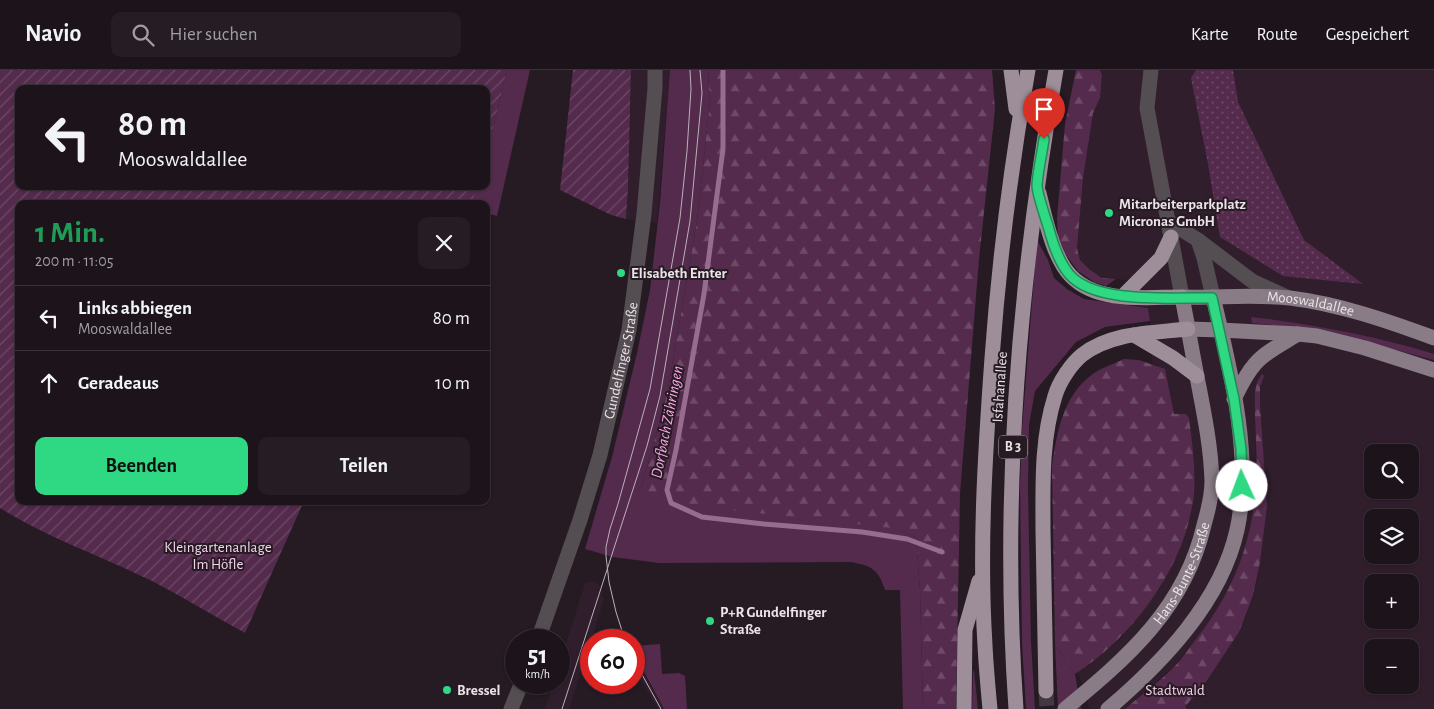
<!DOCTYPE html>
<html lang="de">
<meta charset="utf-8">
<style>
:root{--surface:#1c141a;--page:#251d23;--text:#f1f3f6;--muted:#a09ea2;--line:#3a3339;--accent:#2fd883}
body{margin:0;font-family:"Alegreya Sans",sans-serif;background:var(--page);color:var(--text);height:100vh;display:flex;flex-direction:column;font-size:19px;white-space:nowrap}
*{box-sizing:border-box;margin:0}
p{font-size:16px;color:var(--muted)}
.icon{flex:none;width:28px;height:28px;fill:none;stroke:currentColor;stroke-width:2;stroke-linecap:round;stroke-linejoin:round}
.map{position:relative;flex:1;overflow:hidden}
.details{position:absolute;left:15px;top:130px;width:475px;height:305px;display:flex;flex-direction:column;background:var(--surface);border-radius:10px;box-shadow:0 1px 4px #0004,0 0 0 1px var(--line)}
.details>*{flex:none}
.top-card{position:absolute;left:15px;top:15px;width:475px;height:105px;border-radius:10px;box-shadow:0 1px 4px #0004,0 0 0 1px var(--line);background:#1c141a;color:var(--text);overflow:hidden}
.controls{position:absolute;left:1364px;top:374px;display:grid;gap:10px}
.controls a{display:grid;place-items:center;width:55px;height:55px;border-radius:10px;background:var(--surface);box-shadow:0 1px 4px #0004,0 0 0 1px var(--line);font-size:25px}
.speed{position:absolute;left:505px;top:559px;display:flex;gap:10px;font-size:25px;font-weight:700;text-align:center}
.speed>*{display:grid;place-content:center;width:65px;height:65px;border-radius:50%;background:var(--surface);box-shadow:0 1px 4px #0004,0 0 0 1px var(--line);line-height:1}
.speed small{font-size:12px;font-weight:400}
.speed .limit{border:8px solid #d22;background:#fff;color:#111}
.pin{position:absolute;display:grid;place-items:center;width:42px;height:42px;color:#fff;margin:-51px -21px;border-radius:50% 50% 50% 0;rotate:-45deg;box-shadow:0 0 5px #0007}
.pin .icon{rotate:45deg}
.me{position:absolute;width:55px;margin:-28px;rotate:358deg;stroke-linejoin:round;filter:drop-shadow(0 0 4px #0008)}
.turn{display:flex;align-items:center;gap:18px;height:105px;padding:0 20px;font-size:22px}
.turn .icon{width:65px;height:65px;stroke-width:2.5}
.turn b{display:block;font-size:35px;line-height:42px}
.round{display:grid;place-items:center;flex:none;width:52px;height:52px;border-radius:10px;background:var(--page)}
.head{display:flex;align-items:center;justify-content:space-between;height:85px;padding:0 20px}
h1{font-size:30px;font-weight:700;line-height:38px;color:#1e9e55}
.primary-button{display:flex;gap:10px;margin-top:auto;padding:10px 20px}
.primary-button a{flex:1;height:58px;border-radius:10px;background:var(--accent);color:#111;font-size:20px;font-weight:700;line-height:58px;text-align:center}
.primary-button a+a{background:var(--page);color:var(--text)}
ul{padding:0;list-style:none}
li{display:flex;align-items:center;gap:15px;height:65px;padding:0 20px;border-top:1px solid var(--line)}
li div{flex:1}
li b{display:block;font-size:19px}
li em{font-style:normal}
header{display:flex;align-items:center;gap:30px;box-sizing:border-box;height:70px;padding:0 25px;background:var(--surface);border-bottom:1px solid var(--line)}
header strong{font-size:24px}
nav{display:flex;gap:28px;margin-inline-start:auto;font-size:18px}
.search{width:350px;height:45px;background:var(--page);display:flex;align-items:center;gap:12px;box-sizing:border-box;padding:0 18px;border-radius:10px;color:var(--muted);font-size:19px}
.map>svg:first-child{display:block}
</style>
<header>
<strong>Navio</strong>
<div class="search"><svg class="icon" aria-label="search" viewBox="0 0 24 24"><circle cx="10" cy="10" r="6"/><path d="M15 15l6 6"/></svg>Hier suchen</div>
<nav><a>Karte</a><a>Route</a><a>Gespeichert</a></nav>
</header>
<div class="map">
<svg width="1434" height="639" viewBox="0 0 1434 639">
<defs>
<pattern id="forest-firs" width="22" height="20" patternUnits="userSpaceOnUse" patternTransform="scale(1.25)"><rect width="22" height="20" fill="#542b4c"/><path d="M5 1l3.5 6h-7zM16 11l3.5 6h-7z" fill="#6d4a66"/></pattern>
<pattern id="park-dots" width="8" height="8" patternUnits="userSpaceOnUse" patternTransform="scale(1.25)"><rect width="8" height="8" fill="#542b4c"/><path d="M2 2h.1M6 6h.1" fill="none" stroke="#6d4a66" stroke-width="1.8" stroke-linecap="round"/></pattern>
<pattern id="garden-furrows" width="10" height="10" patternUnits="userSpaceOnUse" patternTransform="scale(1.25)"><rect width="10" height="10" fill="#542b4c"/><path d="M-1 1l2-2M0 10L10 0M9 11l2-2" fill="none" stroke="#6d4a66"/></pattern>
</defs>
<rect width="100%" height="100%" fill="#261a23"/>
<!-- built -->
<g fill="#301e2c" fill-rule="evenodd">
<path d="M631 0H670L657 153 626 149 628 118Z"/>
<path d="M1100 0H1434V639H1187L1185 637 1208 609 1239 562 1254 526 1260 492 1267 437 1260 334V317L1264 306 1255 322 1256 412 1252 448 1246 475 1238 501 1221 534 1205 559 1175 596 1125 639H1090L1078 602 1120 569 1147 536 1160 518 1177 482 1191 445 1195 404 1174 345 1165 299 1152 294 1150 251 1148 238 1129 236 1127 210 1102 208 1089 199 1080 190 1077 178 1083 108 1093 43 1100 28 1102 5ZM1372 382H1410V420H1372ZM1372 448H1410V485H1372ZM1372 512H1410V550H1372ZM1372 578H1410V615H1372Z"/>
<path d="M592 511 599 515 604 530 569 639H545L554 613 559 612V596L585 513Z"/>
<path d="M634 583 648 611 664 639H658L634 597Z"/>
</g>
<!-- grass -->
<g fill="#542b4c">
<path d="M507 0H530L497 146 486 143V134H472L477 116H486V87Z"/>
<path d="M670 0H708L710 32 697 151 667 325 641 419 893 458 916 467 920 520 923 639H903L900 520H885C878 499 872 496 851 492L659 493 613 487 585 479 612 387 637 283 650 220 660 133Z"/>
<path d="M1037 170 1048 190 1054 208 1067 219 1084 229 1148 238 1150 251 1105 257 1076 272 1035 321 1029 355 1028 417 1031 571 1035 639H1026L1022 573 1020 417 1022 359Z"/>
<path d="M1251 247C1312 254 1375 266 1434 284V290L1366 272 1293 257 1252 253Z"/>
<path d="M660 574 662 604 679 603 685 606 687 639H664L634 583V576Z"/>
<path d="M1055 575 1075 604 1081 639H1058Z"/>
<path d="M974 600 978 639H972L973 602Z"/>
</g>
<!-- forest -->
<g fill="url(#forest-firs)">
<path d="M708 0H992L995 39 979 189 960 423 956 639H923L920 520 916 467 892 458 695 436 641 419 667 325 697 151 710 32Z"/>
<path d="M1076 0H1100L1102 5 1100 28 1093 43 1083 108 1077 178 1080 190 1089 199 1102 208 1116 209 1106 216 1094 212 1078 201 1066 185 1058 167 1057 148 1065 54Z"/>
<path d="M1124 289 1139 290 1165 299 1174 344H1186L1189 348C1192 373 1196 399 1194 424 1186 496 1134 566 1075 604L1055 575 1052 397C1057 360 1064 320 1099 300 1107 296 1116 293 1124 289Z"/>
<path d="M1262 304 1264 306 1260 317V334L1267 437 1260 492 1253 526 1239 562 1208 609 1185 637 1187 639H1125C1141 625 1159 612 1174 597 1181 590 1187 581 1193 573 1232 525 1252 475 1256 414 1258 384 1254 353 1255 322L1257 312Z"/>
</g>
<!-- park -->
<path fill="url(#park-dots)" d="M1196 0H1233L1238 32 1304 170 1363 214 1283 206 1220 167 1208 94 1191 8Z"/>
<!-- garden -->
<g fill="url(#garden-furrows)">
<path d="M0 0H507L486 87V19H19V116H477L472 134H19V431H304L245 563C214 546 183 527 152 511 101 486 48 468 0 438Z"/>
<path d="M573 0H631L628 118 626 149 611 145 560 120Z"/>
</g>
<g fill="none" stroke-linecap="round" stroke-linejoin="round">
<!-- stream -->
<path stroke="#966d8e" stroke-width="5" d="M723 0V79L704 224 676 380 667 420 671 433 702 447 764 454 862 462 907 469 942 482"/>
<!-- highway-tunnel -->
<path stroke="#443841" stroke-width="15" stroke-dasharray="15 8" stroke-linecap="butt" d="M1046 621 1047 639"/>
<!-- minor -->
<g stroke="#544d52" stroke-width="15">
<path d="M1151 0 1147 38 1182 227"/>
<path d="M1168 151 1198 170 1252 211 1287 227"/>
<path d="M1198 170 1204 188 1213 227"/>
<path id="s1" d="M538 570 580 450 600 385 629 260 644 144 655 18V0"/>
<path d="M511 639 522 612"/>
</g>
<!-- major -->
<g stroke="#897c86" stroke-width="15">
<path d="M1188 259 1221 260 1298 264 1317 266 1365 278 1434 300"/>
<path d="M1234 329C1240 317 1246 304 1255 294 1266 281 1284 273 1298 264"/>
<path id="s2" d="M1065 639C1128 587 1185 538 1204 455 1208 441 1212 425 1212 411 1211 379 1205 348 1199 317 1193 287 1188 257 1182 227 1218 228 1254 224 1290 228 1339 234 1388 251 1434 268"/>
<path d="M1108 639C1162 593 1221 532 1237 460 1253 388 1230 298 1213 227"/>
</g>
<!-- highway -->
<g stroke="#9e8e9a" stroke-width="15">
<path d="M1011 0 1016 39"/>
<path d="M1039 123C1045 147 1053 188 1071 206 1098 234 1147 227 1182 227"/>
<path d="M1123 226 1161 188 1171 167"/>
<path d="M1134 265 1173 288 1197 306"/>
<path d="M1046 621C1045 568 1044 515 1043 461 1043 416 1041 370 1055 326 1059 312 1071 294 1082 285 1111 262 1153 263 1188 259"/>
<path d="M964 639 965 560 979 511"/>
<path d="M990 639C988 618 986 596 985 575 979 480 985 384 992 288 999 192 1011 95 1028 0"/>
<path d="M1016 639C1001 426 1019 209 1056 0"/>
</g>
<!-- tram -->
<g stroke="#bbb1b9" stroke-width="1">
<path d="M625 570 616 542 609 512 606 486V477L610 459 618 434 650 319 680 148 687 81 691 19 690 0"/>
<path d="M634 590 661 639"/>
<path d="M562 639 647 376 660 326 690 151 702 23 700 0"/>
</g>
</g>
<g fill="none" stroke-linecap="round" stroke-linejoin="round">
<!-- route casing -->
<g stroke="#1f8c55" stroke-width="12">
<path id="route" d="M1044 69C1042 84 1038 100 1037 115 1037 125 1047 151 1050 163 1054 177 1060 193 1069 204 1095 235 1175 227 1212 228L1234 329 1241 379 1242 416"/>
</g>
<!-- route -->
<use href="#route" stroke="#2fd883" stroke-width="9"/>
</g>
<!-- markers -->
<g fill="#2fd883" stroke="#261a23" stroke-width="2">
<circle cx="1109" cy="143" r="5"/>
<circle cx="621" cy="203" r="5"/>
<circle cx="710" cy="551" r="5"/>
<circle cx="447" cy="620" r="5"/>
</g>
<g text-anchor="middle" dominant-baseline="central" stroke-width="4" stroke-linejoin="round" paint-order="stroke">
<!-- shield labels -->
<rect fill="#261a23" stroke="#b1a7ae" stroke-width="1" x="999" y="365.5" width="28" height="23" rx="4"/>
<g font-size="14" font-weight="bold" fill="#ece3ea">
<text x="1013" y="377">B 3</text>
</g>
<!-- poi labels -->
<g font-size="15" font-weight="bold" fill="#ece3ea" stroke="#261a23" text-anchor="start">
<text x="1119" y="134">Mitarbeiterparkplatz<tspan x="1119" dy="17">Micronas GmbH</tspan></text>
<text x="631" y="203">Elisabeth Emter</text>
<text x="720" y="542">P+R Gundelfinger<tspan x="720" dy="17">Straße</tspan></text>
<text x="457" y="620">Bressel</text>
</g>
<!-- street labels -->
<g font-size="15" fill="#ece3ea" stroke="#261a23">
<text stroke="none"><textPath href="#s2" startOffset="596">Mooswaldallee</textPath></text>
<text stroke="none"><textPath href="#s1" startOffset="292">Gundelfinger Straße</textPath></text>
<text transform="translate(1000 317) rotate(-86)">Isfahanallee</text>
<text stroke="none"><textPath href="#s2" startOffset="182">Hans-Bunte-Straße</textPath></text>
</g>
<!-- park labels -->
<g font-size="15" fill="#f7d4ee" stroke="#261a23">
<text x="218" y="477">Kleingartenanlage<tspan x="218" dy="17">Im Höfle</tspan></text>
<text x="1175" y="620">Stadtwald</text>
</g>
<!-- water labels -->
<g font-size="16" font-style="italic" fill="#fda8ea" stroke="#261a23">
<text transform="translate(667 352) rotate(-79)">Dorfbach Zähringen</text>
</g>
</g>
</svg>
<div class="controls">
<a><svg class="icon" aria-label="search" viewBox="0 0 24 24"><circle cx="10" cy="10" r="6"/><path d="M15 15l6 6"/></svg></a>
<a><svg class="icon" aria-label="layers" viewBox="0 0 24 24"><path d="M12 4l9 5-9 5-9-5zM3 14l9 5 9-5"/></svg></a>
<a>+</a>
<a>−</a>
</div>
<div class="speed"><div>51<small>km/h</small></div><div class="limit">60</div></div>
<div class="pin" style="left:1044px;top:69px;background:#d93025"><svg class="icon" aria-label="arrive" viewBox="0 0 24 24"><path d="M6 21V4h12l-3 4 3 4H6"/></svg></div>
<svg class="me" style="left:1242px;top:416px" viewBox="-20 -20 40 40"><circle r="19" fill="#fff"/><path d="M0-13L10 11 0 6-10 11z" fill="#2fd883"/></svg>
<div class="top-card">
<div class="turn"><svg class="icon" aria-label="left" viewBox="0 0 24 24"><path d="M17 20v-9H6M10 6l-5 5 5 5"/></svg><div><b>80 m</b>Mooswaldallee</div></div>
</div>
<section class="details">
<div class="head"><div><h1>1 Min.</h1><p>200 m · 11:05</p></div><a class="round"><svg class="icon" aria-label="close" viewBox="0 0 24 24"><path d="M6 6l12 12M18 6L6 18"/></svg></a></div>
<ul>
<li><svg class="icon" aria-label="left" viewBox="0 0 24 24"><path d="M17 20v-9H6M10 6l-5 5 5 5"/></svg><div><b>Links abbiegen</b><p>Mooswaldallee</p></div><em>80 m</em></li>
<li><svg class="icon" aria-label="ahead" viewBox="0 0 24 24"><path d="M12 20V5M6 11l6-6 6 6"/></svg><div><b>Geradeaus</b></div><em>10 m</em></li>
</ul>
<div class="primary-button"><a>Beenden</a><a>Teilen</a></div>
</section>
</div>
